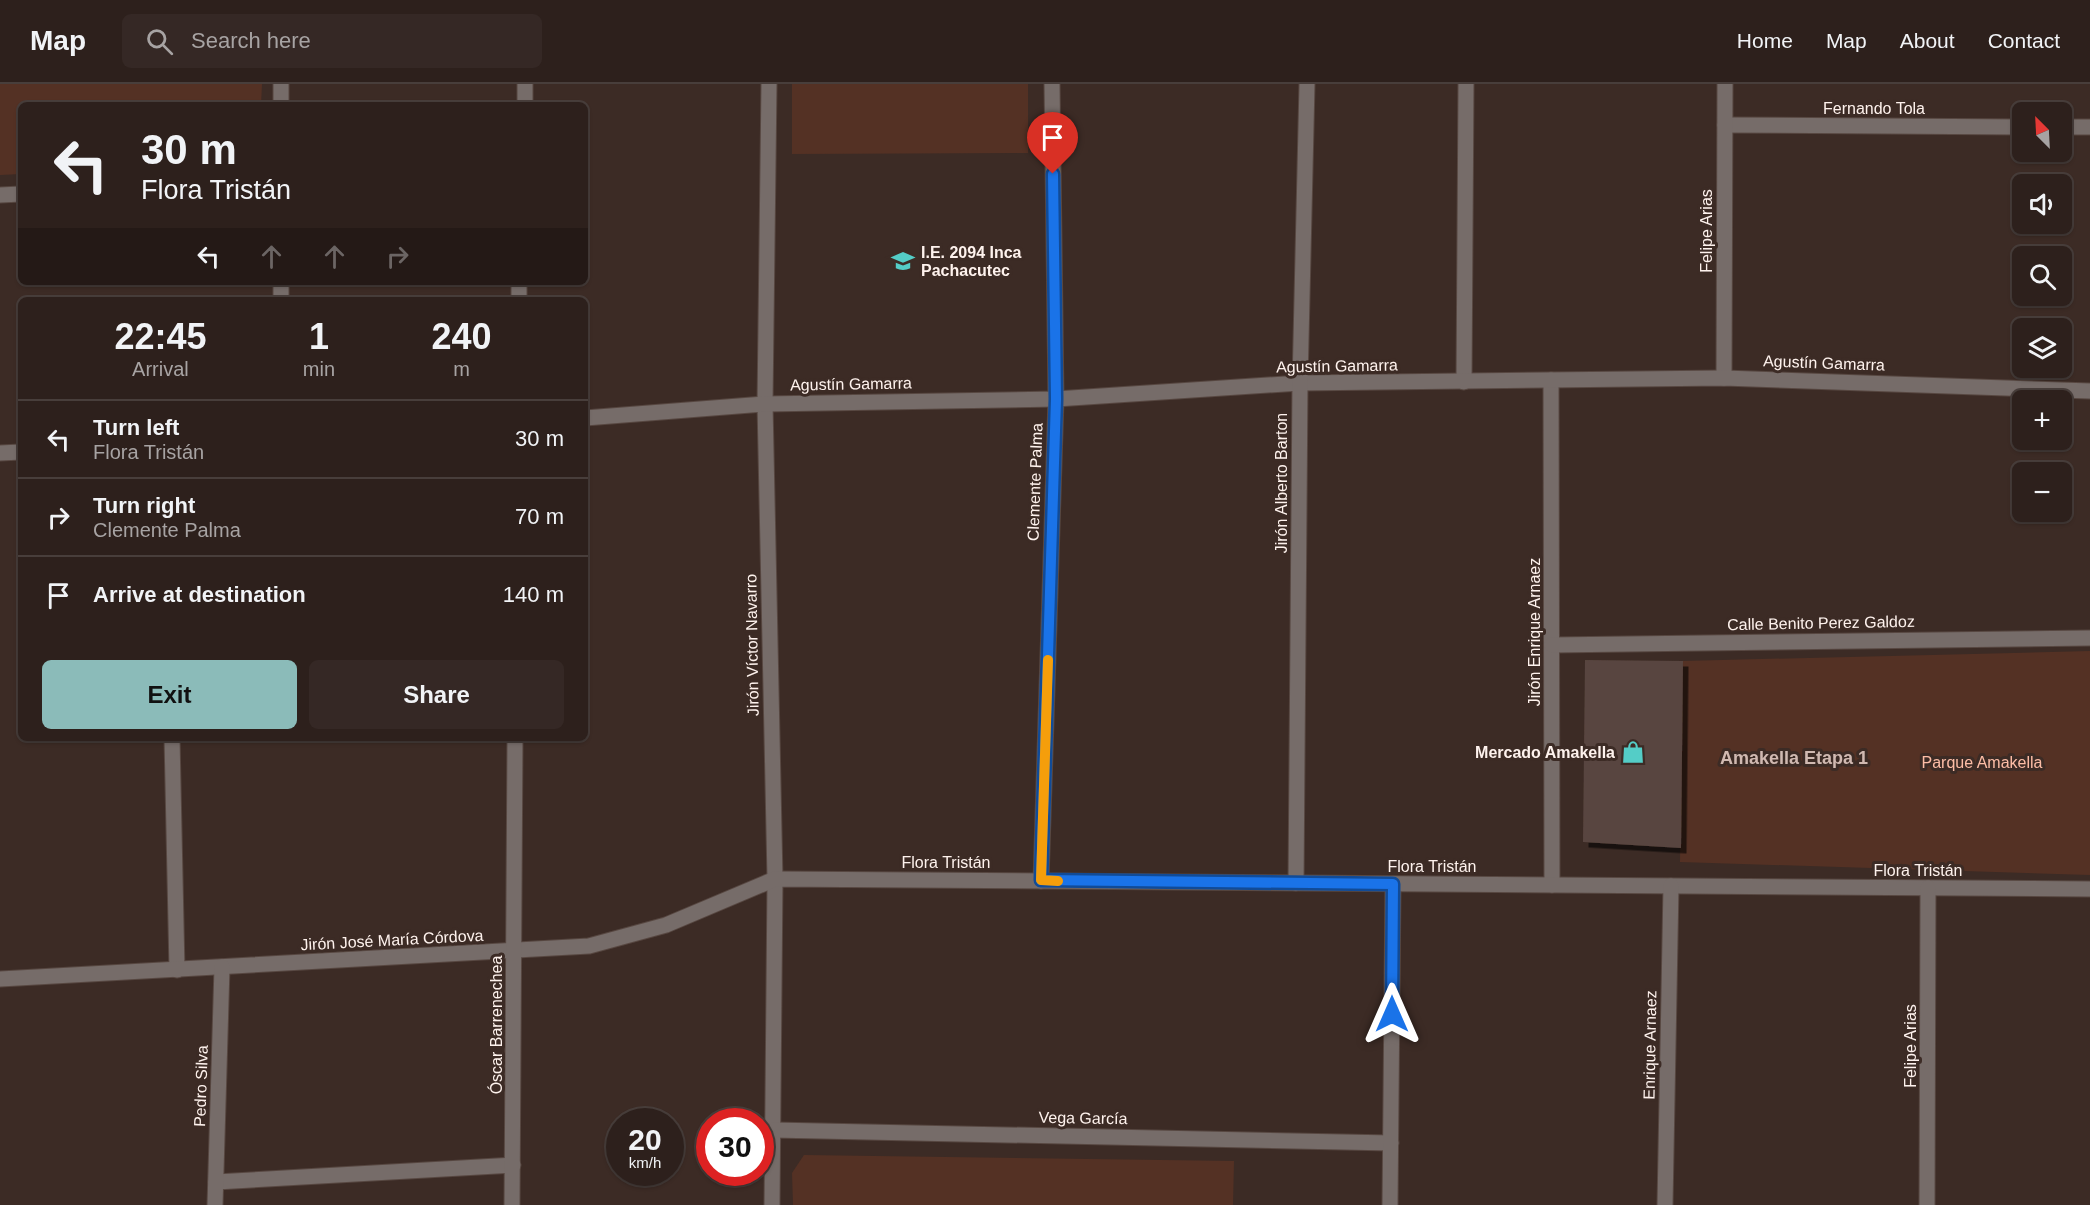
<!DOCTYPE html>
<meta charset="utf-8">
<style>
:root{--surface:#2d201c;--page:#352825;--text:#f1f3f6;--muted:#a7a3a3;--line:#483e3b;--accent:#8bbbb9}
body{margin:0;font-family:Arial,sans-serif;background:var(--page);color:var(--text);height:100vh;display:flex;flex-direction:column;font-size:22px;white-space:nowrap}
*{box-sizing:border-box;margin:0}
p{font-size:20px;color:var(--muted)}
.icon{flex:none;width:33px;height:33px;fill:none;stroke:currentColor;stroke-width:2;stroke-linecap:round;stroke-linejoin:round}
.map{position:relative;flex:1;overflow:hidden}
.drawer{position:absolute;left:18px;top:213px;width:570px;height:444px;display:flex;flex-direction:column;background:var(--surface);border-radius:9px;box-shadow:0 2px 4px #0004,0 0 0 2px var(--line)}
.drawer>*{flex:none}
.guide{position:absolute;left:18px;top:18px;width:570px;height:183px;border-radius:9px;box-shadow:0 2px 4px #0004,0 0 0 2px var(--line);background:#2d201c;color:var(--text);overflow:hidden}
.needle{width:39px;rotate:336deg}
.controls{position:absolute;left:2012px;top:18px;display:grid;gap:12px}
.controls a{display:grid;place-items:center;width:60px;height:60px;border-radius:9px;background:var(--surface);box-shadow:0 2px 4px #0004,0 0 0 2px var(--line);font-size:30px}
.speed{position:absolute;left:606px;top:1024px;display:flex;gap:12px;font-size:30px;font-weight:700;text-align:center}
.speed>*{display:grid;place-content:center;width:78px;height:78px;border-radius:50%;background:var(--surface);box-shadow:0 2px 4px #0004,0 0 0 2px var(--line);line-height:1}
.speed small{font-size:15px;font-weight:400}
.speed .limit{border:9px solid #d22;background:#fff;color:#111}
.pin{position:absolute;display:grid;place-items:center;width:51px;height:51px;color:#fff;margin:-62px -26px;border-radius:50% 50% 50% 0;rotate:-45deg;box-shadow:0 0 6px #0007}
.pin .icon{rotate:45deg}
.me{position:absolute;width:66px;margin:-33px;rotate:0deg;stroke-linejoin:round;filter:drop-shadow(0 0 4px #0008)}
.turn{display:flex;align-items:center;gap:21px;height:126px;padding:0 24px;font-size:27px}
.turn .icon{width:78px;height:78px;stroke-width:2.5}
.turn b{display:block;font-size:42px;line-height:51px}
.lanes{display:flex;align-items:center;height:57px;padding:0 24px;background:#0003;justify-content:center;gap:30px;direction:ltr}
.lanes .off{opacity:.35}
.eta{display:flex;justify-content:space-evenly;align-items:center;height:102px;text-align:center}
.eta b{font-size:36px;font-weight:700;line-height:42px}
.button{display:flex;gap:12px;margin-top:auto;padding:12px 24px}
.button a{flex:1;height:69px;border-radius:9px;background:var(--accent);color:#111;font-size:24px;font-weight:700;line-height:69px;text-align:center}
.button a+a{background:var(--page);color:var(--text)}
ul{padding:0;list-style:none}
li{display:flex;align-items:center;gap:18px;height:78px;padding:0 24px;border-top:2px solid var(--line)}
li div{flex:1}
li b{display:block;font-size:22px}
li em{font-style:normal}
header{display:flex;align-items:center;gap:36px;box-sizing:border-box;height:84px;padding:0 30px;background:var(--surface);border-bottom:2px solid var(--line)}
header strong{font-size:28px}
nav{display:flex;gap:33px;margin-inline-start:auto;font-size:21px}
.search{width:420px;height:54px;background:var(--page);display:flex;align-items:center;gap:15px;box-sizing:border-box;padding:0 21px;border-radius:9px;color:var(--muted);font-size:22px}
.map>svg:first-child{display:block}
</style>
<header>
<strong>Map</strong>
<div class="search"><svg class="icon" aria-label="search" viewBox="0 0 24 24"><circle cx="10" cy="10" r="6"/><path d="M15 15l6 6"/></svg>Search here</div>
<nav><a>Home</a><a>Map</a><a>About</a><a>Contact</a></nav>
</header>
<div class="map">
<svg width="2090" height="1121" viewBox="0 0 2090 1121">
<defs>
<filter id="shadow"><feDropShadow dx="5.5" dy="5.5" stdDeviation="0" flood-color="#0009"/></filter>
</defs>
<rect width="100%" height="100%" fill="#3c2b25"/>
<!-- green -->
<g fill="#543124">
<path d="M0 0H262L261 21H21V90L0 91Z"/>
<path d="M792 0H1028V69L792 70Z"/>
<path d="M2090 567V791L1680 778 1683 577Z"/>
<path d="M804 1071 1234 1077 1233 1121H793L792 1089Z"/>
</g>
<!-- building -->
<path fill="#58453f" filter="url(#shadow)" d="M1585 576 1683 577 1681 764 1583 758Z"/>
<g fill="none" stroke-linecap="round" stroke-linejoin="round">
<!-- minor casing -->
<g stroke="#574741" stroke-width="17">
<g id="minor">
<path d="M769 0 765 320 775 795 772 1121"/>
<path d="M281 21V0"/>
<path d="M525 21V0"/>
<path d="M1725 41 2022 43"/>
<path d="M2061 43H2090"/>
<path d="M0 111 21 110"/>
<path d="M281 216V198"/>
<path d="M519 216V198"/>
<path d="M1724 294 1725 0"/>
<path d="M1551 296 1552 801"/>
<path d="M1464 298 1466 0"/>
<path d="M585 334 765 320 1056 315 1300 299 1724 294 2090 307"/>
<path d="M0 369 21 368"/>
<path d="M1552 561 2090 554"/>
<path d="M172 654 177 886"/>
<path d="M1041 797 1056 315 1052 0"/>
<path d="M1296 799 1300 299 1307 0"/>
<path d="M0 895 589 862 666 841 775 795 2090 805"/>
<path d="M774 1046 1391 1059"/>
<path d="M216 1098 513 1081"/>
<path d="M215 1121 222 883"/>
<path d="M512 1121 515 654"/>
<path d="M1390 1121 1393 800"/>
<path d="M1665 1121 1671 802"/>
<path d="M1927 1121 1928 804"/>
</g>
</g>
<!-- minor -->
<use href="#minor" stroke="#766c69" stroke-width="15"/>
</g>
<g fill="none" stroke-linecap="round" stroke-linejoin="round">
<!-- route casing -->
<g stroke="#114b97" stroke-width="15">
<path id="route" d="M1053 90 1056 315 1041 796 1393 800 1392 930"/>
</g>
<!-- route -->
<use href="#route" stroke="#1a73e8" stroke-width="10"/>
<!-- slow -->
<path stroke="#f59e0b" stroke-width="10" d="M1048 576 1041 796 1058 797"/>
</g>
<!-- icons -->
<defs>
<g id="school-bare" transform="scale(1.8)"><path d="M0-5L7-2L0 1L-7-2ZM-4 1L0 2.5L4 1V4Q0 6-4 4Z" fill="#54cdc7" stroke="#3c2b25" stroke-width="2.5" paint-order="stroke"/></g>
<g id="shop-bare" transform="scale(1.8)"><path d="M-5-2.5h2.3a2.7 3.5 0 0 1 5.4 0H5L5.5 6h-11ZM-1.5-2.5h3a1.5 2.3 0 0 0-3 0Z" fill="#54cdc7" stroke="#3c2b25" stroke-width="2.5" paint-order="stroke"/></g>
</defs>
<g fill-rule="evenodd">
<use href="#school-bare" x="903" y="177"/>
<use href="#shop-bare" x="1633" y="668"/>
</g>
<g text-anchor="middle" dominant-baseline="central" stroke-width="6" stroke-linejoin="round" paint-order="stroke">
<!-- street labels -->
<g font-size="16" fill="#fef2ed" stroke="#3c2b25">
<text x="1874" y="24">Fernando Tola</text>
<text transform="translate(1706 147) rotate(-90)">Felipe Arias</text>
<text transform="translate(1824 279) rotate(2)">Agustín Gamarra</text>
<text transform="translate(1337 282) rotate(-1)">Agustín Gamarra</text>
<text transform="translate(851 300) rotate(-1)">Agustín Gamarra</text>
<text transform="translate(1035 398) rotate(-88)">Clemente Palma</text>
<text transform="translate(1281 399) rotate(-90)">Jirón Alberto Barton</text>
<text transform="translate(1821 539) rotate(-1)">Calle Benito Perez Galdoz</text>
<text transform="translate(1534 548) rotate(-90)">Jirón Enrique Arnaez</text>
<text transform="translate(752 561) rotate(-91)">Jirón Víctor Navarro</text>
<text x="946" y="778">Flora Tristán</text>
<text x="1432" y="782">Flora Tristán</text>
<text x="1918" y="786">Flora Tristán</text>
<text transform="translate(392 856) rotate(-3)">Jirón José María Córdova</text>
<text transform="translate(496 941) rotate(-90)">Óscar Barrenechea</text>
<text transform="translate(1650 961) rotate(-89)">Enrique Arnaez</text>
<text transform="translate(1910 962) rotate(-90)">Felipe Arias</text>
<text transform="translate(201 1002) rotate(-88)">Pedro Silva</text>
<text transform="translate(1083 1034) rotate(1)">Vega García</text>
</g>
<!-- poi labels -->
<g font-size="16" font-weight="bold" fill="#fef2ed" stroke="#3c2b25" text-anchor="start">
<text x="921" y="168">I.E. 2094 Inca<tspan x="921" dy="18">Pachacutec</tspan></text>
<text x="1615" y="668" text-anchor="end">Mercado Amakella</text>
</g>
<!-- park labels -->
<g font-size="16" fill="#fdbda6" stroke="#3c2b25">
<text x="1982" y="678">Parque Amakella</text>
</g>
<!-- neighbourhood labels -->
<g font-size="18" font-weight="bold" fill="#d0b9b1" stroke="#3c2b25">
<text x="1794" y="674">Amakella Etapa 1</text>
</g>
</g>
</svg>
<div class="controls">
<a><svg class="needle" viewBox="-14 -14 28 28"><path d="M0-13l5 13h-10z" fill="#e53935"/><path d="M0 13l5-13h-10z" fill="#a7a3a3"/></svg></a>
<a><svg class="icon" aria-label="sound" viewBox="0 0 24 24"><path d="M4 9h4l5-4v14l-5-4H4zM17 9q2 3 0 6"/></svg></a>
<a><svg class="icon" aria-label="search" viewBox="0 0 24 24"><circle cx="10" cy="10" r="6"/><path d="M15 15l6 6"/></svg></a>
<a><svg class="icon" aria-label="layers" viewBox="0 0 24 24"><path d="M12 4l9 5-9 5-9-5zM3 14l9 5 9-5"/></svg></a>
<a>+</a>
<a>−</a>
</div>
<div class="speed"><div>20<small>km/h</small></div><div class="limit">30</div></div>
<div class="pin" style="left:1053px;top:90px;background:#d93025"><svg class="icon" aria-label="arrive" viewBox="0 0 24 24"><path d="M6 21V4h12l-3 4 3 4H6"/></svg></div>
<svg class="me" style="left:1392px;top:930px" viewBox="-20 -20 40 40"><path d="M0-17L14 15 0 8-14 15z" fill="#1a73e8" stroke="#fff" stroke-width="4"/></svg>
<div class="guide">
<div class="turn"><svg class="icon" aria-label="left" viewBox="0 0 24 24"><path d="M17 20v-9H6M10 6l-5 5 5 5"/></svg><div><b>30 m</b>Flora Tristán</div></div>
<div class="lanes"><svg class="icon" aria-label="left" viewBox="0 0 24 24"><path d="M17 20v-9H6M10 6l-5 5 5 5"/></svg><svg class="icon off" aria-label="ahead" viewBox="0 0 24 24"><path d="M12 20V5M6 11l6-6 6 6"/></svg><svg class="icon off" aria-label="ahead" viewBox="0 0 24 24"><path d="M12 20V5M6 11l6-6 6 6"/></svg><svg class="icon off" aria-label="right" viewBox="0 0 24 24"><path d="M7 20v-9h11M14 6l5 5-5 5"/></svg></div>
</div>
<section class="drawer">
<div class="eta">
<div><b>22:45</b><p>Arrival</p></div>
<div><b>1</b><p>min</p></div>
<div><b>240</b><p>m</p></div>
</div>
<ul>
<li><svg class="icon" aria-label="left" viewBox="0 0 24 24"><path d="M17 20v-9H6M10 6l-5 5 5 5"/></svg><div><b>Turn left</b><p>Flora Tristán</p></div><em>30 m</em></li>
<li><svg class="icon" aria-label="right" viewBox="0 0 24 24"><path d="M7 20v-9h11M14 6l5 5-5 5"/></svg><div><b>Turn right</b><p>Clemente Palma</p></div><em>70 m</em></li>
<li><svg class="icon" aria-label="arrive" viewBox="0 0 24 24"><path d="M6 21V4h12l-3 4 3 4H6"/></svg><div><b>Arrive at destination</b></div><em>140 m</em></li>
</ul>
<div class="button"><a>Exit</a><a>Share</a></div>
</section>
</div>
